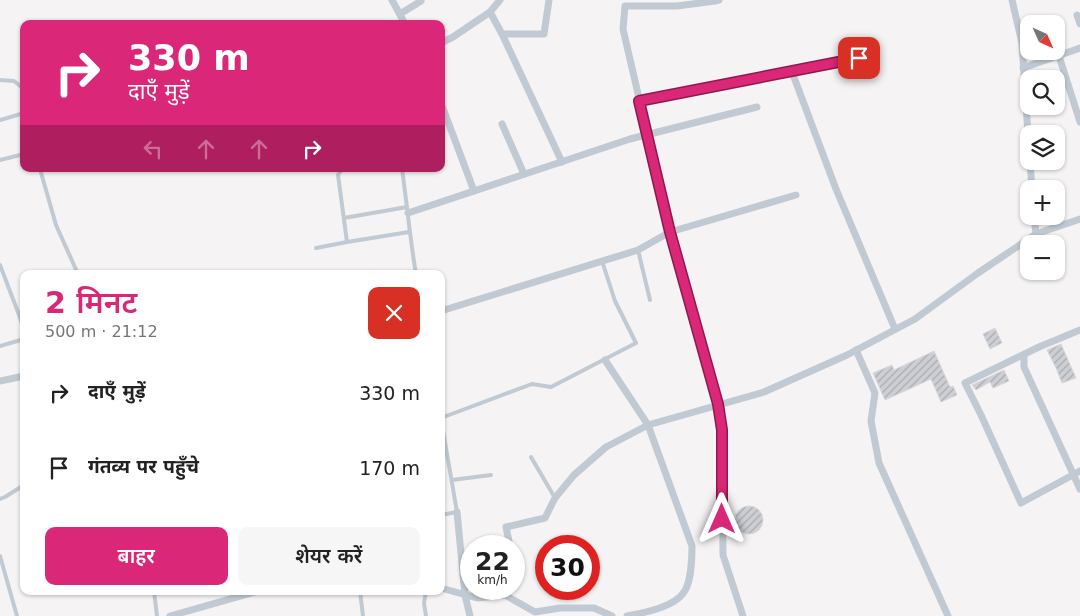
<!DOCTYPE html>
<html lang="hi">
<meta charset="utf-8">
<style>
:root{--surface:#fff;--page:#f6f6f6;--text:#222;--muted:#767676;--accent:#db2777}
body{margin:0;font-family:"DejaVu Sans","Noto Sans Devanagari",sans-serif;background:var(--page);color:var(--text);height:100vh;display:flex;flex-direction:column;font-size:19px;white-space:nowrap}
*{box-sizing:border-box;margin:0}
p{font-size:16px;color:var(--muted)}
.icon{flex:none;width:28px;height:28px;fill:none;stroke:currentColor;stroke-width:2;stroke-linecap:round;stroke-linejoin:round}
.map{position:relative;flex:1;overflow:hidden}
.details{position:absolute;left:20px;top:270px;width:425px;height:325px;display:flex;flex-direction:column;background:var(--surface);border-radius:10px;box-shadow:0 1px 4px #0004}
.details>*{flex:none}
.banner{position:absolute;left:20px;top:20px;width:425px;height:152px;border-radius:10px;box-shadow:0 1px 4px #0004;background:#db2777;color:#fff;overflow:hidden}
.needle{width:32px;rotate:135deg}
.controls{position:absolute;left:1020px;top:15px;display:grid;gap:10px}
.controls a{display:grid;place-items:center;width:45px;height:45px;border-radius:10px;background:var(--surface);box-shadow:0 1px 4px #0004;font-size:25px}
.speed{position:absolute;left:460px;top:535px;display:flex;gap:10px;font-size:25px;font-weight:700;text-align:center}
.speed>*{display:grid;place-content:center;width:65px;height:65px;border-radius:50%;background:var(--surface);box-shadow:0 1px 4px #0004;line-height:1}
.speed small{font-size:12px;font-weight:400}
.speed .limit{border:8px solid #d22;background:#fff;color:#111}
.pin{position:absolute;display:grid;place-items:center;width:42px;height:42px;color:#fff;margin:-21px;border-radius:10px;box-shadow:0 2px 8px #0006}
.me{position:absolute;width:55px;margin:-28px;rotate:0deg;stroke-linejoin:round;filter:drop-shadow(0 0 4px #0008)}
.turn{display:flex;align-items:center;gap:18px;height:105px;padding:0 25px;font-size:22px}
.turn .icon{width:65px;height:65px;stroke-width:2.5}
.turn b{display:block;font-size:35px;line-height:42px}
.lanes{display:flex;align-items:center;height:48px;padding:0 25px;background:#0003;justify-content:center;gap:25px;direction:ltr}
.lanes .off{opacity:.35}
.round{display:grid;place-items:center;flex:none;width:52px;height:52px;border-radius:10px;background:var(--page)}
.head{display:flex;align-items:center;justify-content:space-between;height:85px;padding:0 25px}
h1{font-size:30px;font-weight:600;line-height:38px;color:var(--accent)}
.cta{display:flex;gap:10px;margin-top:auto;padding:10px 25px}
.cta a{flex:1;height:58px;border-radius:10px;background:var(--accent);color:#fff;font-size:20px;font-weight:600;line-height:58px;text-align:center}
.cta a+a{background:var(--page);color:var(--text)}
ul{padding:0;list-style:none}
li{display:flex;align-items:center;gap:15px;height:75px;padding:0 25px}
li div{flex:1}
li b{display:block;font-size:19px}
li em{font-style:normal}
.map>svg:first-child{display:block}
</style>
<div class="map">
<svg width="1080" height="616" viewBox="0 0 1080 616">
<defs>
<pattern id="building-hatch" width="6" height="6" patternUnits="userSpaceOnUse" patternTransform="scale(1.25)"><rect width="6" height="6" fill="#cdcfd5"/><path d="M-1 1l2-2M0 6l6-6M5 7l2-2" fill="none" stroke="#a8abb0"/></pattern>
</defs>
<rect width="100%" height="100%" fill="#f5f3f3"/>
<!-- building -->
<g fill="url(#building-hatch)" stroke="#d7d9de">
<path d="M995 328 1002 343 990 349 983 334Z"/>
<path d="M1061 344 1076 378 1062 383 1056 368 1047 350Z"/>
<path d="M934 351 950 387 953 386 957 395 941 402 931 379 885 400 873 373 892 365 894 370Z"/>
<path d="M1004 370 1009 381 993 388 990 382 976 390 972 385Z"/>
<circle cx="749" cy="520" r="14"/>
</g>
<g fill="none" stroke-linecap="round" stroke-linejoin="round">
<!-- lane -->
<g stroke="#c1cad2" stroke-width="4">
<path d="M0 80 14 81 24 89"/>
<path d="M0 120 24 113"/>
<path d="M0 160 24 154"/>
<path d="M40 169 56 225 78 274"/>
<path d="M348 169C343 170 340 170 338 175L347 242 409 232"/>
<path d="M402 169C407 204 410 239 416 274"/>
<path d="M344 218 407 207"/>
<path d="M316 248 347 242"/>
<path d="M638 250 650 300"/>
<path d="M0 265 24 328"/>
<path d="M0 346 24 339"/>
<path d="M441 418 532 384 551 387 636 343 615 301 602 261"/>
<path d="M441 419 457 512 441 515"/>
<path d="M531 457 555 498"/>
<path d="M452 480 491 475"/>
<path d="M0 499 5 497 24 485"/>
<path d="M0 556 17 616"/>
<path d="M154 591 157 616"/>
<path d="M360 591 363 616"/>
<path d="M426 591 424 603 426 616"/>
</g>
<!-- street -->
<g stroke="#c1cad2" stroke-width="7">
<path d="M392 0 405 24"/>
<path d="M719 0 715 1 677 6H625L623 29 670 232 718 404 722 430 723 555 743 616"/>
<path d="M1012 0 1022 43 1029 150"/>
<path d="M490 12 502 34H544L549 0"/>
<path d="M400 14 421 1 420 0"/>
<path d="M1077 15 1080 24"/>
<path d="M502 34 562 162"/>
<path d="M441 43 453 37 490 12 500 0"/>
<path d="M1059 56 1080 122"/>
<path d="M1023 68 1080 48"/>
<path d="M792 72 836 189 895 329"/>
<path d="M639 101 859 58"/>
<path d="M441 103 474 191"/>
<path d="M502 124 524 174"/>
<path d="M1030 161 1032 189"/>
<path d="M408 213 630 139 757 107"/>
<path d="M1034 216 1036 234"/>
<path d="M441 311 638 250 670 232 796 195"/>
<path d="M1080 330 1039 347 965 383 981 415 1021 503 1080 471"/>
<path d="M856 350 875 393 871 421 879 463 948 616"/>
<path d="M1024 355V367L1080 489"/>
<path d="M605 360 648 425 692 546C692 557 691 583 684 592 675 607 643 613 627 616"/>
<path d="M0 381 24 376"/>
<path d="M457 512 465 595 470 616"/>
<path d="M510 546 506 527 545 518 555 498 574 475 606 447 648 425 764 392 847 355 915 319 978 273 1036 234 1080 219"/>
<path d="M514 565 515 571 514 574"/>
<path d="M441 588 477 598 505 595 535 612 560 608H594L612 616"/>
<path d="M170 616 258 591"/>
</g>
</g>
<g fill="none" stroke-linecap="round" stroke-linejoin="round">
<!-- route casing -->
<g stroke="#8e194d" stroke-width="12">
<path id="route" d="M722 519V430L718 404 670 232 639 101 859 58"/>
</g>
<!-- route -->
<use href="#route" stroke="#db2777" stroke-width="9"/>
</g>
</svg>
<div class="controls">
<a><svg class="needle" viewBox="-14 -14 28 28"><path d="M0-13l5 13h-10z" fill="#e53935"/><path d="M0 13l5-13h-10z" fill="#767676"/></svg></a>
<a><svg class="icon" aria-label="search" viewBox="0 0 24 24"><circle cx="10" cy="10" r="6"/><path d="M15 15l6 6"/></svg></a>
<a><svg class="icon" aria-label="layers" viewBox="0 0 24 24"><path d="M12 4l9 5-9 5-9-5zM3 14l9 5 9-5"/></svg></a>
<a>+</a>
<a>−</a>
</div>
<div class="speed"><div>22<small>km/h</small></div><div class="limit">30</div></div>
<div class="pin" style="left:859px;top:58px;background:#d93025"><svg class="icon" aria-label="arrive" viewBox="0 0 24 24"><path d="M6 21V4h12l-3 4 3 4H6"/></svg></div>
<svg class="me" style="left:722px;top:519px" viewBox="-20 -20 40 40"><path d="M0-17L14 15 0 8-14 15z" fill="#db2777" stroke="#fff" stroke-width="4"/></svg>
<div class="banner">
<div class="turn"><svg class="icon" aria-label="right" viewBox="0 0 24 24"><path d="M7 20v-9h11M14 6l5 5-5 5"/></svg><div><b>330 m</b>दाएँ मुड़ें</div></div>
<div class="lanes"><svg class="icon off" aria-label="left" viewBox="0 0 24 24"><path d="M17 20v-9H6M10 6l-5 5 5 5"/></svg><svg class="icon off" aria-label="ahead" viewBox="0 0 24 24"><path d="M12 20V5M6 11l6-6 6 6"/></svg><svg class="icon off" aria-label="ahead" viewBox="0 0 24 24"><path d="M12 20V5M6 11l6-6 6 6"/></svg><svg class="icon" aria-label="right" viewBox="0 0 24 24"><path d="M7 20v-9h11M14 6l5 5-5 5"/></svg></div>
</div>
<section class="details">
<div class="head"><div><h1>2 मिनट</h1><p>500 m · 21:12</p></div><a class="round" style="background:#d93025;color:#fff"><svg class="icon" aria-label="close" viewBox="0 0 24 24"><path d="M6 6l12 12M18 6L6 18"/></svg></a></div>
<ul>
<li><svg class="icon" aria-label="right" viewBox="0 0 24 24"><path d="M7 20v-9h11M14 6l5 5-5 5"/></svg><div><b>दाएँ मुड़ें</b></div><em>330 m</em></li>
<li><svg class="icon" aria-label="arrive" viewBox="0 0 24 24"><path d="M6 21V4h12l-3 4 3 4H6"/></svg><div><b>गंतव्य पर पहुँचे</b></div><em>170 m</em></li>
</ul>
<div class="cta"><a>बाहर</a><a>शेयर करें</a></div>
</section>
</div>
